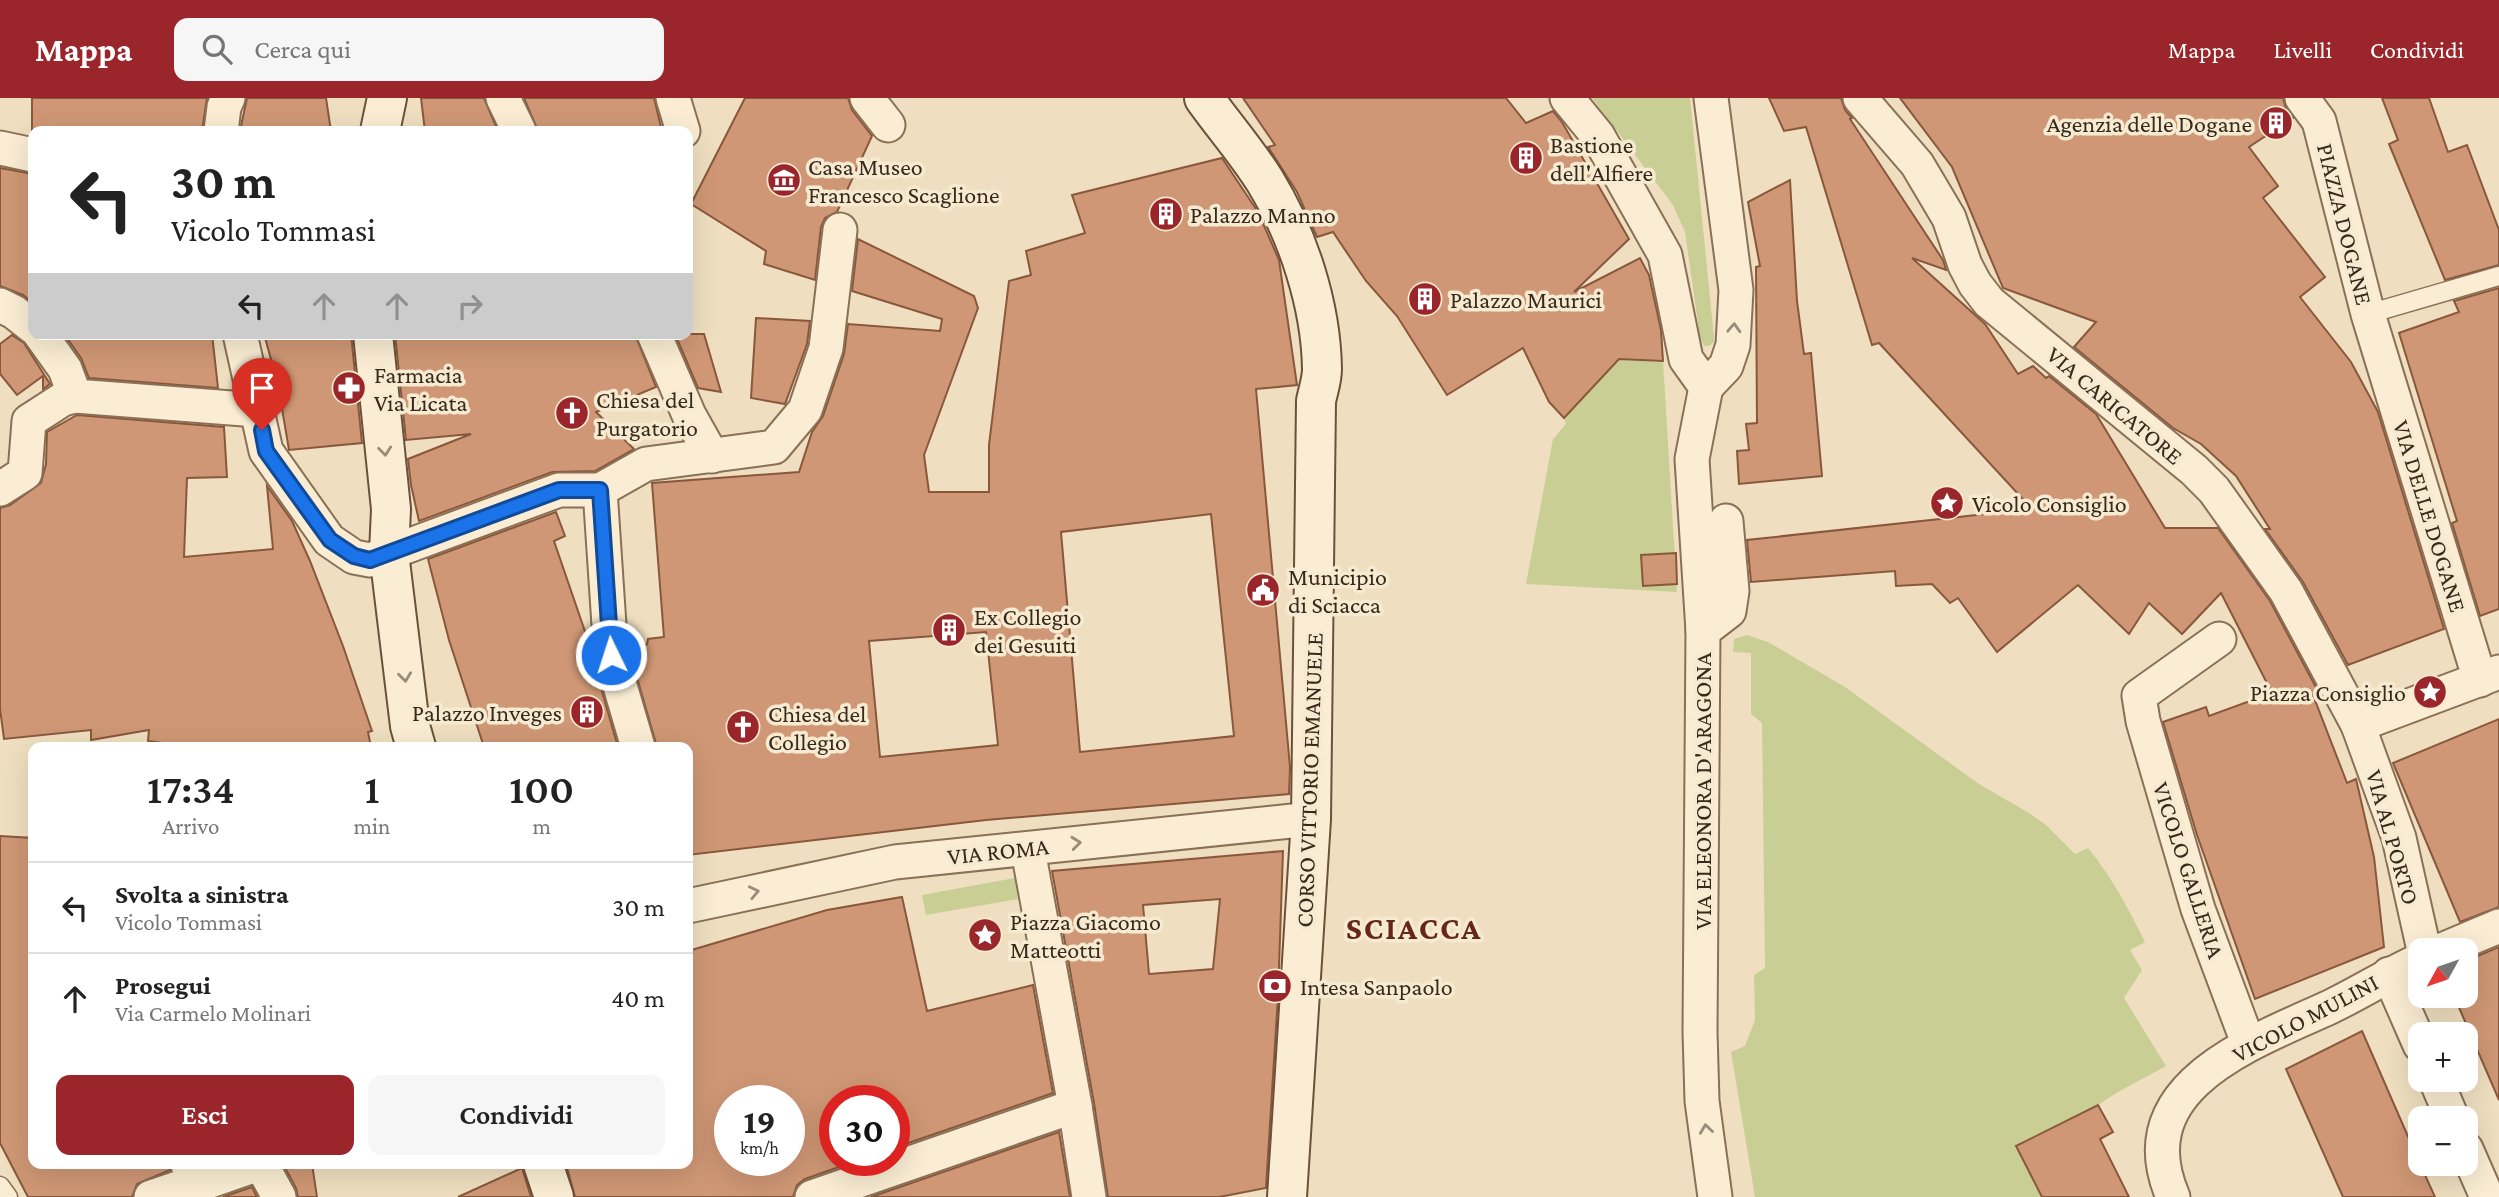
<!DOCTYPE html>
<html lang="it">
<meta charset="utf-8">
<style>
:root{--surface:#fff;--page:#f6f6f6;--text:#222;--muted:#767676;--line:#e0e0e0;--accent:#9a252b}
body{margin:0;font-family:"Crimson Pro",serif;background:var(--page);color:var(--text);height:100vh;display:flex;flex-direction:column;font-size:26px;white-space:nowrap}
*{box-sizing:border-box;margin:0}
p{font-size:23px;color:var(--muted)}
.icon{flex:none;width:38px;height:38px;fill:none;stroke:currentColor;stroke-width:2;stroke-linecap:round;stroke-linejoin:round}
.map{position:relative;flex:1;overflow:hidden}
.details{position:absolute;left:28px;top:644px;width:665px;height:427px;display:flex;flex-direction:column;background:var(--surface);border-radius:14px;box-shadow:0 7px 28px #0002}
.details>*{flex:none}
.banner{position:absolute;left:28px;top:28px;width:665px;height:214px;border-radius:14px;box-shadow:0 7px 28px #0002;background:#fff;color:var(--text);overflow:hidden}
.needle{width:46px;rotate:230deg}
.buttons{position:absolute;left:2408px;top:840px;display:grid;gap:14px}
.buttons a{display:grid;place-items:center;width:70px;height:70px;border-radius:14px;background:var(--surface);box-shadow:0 7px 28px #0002;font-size:35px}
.speed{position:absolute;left:714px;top:987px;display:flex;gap:14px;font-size:35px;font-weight:700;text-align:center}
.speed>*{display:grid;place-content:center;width:91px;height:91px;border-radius:50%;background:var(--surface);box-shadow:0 7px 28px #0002;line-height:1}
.speed small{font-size:18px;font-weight:400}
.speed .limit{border:10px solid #d22;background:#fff;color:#111}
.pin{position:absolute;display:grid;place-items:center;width:60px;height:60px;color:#fff;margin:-72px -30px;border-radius:50% 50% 50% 0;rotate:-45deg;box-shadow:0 0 7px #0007}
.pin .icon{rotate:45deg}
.me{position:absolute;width:77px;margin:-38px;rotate:356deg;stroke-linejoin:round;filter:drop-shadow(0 0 5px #0008)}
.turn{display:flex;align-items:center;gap:24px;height:147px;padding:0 28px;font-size:32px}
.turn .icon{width:91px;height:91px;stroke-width:2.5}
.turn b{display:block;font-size:49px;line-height:60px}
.lanes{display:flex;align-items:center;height:66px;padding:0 28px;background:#0003;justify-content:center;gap:35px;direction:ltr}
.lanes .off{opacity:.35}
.eta{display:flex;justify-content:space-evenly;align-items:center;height:119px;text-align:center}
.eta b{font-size:42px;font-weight:600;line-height:49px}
.action{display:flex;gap:14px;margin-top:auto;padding:14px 28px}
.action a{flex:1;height:80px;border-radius:14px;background:var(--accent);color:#fff;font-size:28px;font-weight:600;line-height:80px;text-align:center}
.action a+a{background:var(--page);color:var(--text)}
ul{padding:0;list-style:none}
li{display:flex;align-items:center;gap:21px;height:91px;padding:0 28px;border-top:2px solid var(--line)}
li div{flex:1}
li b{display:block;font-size:26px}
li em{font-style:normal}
header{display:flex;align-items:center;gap:42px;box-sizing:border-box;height:98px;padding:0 35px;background:var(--accent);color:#fff}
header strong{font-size:33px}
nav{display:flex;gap:38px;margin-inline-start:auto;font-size:24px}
.search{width:490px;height:63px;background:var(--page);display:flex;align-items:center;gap:18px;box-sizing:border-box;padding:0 24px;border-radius:14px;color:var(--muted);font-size:26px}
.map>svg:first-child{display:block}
</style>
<header>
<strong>Mappa</strong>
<div class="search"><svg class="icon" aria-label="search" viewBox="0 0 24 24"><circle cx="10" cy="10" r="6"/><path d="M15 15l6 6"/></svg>Cerca qui</div>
<nav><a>Mappa</a><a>Livelli</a><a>Condividi</a></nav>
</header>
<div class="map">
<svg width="2499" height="1099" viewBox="0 0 2499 1099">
<rect width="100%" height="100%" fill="#efdfc0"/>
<!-- green -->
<g fill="#c9ce94">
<path d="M1592 0H1690L1714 240V244L1709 248H1704L1700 239 1685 134 1673 107Z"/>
<path d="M1619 261 1663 263 1677 494 1526 486 1553 341 1566 326 1564 320Z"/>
<path d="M1747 537 1768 544 1845 589 1979 686 2029 715 2046 727 2075 756 2088 750C2112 779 2128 810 2145 844L2130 852 2142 872 2124 900 2166 968 2118 994 2098 1007 2016 1048 2042 1099H1755L1731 954 1745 948 1755 922 1754 877 1765 870 1762 625 1751 616V555L1733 554 1734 541Z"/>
<path d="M1015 780 1018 801 926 817 922 797Z"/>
</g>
<!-- building -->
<g fill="#cf9775" stroke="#89583c" stroke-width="2" fill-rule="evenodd">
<path d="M32 0H207L202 33H32Z"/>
<path d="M247 0H326L331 33H240Z"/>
<path d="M421 0H484L498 33H425Z"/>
<path d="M524 0H654L662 33H538Z"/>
<path d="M745 0H848L852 12 872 38 837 114 825 120 821 129 815 182 764 166 766 153 691 106Z"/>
<path d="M1243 0H1506L1526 25 1553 13 1562 24 1629 141 1574 194 1640 160 1649 177 1661 232 1663 263 1619 261 1564 320 1549 304 1523 250 1447 297 1397 218 1366 183 1333 134 1317 139 1297 94 1268 49 1275 47Z"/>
<path d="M1769 0H1841L1845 12 1852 20 1850 21 1943 162 1946 172 1912 160 1985 226 2018 276 2033 268 2046 280 2049 278 2096 316 2165 430H2218L2270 503 2319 595 2313 597 2347 685 2356 681 2374 759 2384 849 2255 901 2197 737 2163 624 2206 609 2209 618 2272 595 2221 495 2182 536 2149 505 2129 536 2078 487 1997 554 1958 500 1950 505 1932 486 1896 488 1895 473 1751 484 1747 442 2032 411 1879 245 1872 247 1806 29 1784 33Z"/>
<path d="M1900 0H2283L2286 11 2293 20 2249 49 2278 88 2263 100 2325 179 2300 199 2351 264 2378 314 2444 531 2348 567 2303 484 2265 431H2270L2236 378 2201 346 2173 330 2074 249 2096 224 2003 190 1952 69Z"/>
<path d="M2382 0H2429L2448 54 2467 47 2499 132V167L2445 182 2389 46 2398 42Z"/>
<path d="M1222 60 1258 114 1279 162 1297 287 1256 291 1290 669 1289 696 986 722 688 757V649H657L632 562 640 551 647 546 648 541 664 539 652 385 799 374 812 334 823 318 844 256 848 226 940 233 942 221 852 193 858 141 974 198 978 210 924 357 929 394H989V347L1009 183 1031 177 1026 153 1085 135 1072 97ZM1211 416 1234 638 1080 654 1061 434ZM986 534 998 647 880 659 869 543Z"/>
<path d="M0 70 33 76V205L23 197 0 188Z"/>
<path d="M1790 82 1797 203 1804 256 1811 255 1822 378 1739 386 1737 353 1749 352 1746 326 1757 325 1756 169 1760 168 1748 104Z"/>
<path d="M2499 190V511L2480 518 2452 425 2457 423 2399 235 2459 214 2454 203Z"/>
<path d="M756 220 810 223 807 246 785 306 751 300Z"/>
<path d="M64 236H212L218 290 89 280 81 260Z"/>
<path d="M264 236H351L362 345 289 352 278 287Z"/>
<path d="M395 236H635L656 289 596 314 634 351 595 373 552 374 419 423 411 387 408 361 471 336 406 342Z"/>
<path d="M675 236H704L721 294 698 290Z"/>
<path d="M12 237 24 245 50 286 43 291V278L17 297 0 276V246Z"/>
<path d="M77 317 224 329 227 379 187 380 184 459 273 451 267 388 292 423 310 463 343 548 372 633 368 634 371 649H191L148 643 149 632 91 642V632L4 641 0 611V410L10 407 41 385 46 366 47 334Z"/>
<path d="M556 414 565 438 554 443 591 551 593 562 618 649H484L449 542 428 461Z"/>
<path d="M1676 455 1677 486 1643 488 1641 457Z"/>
<path d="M2499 621V809L2460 824 2393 665Z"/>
<path d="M0 738 33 740V1066H169L170 1072 137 1086 132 1099H28L0 1045Z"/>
<path d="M1283 753 1278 898 1266 1090 1219 1099H1108L1094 1005 1052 773ZM1220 801 1213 871 1149 876 1143 807Z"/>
<path d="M902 799 927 913 1033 887 1053 995 894 1050V1003H835V1062H859L805 1081 797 1087 793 1099H575L566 1066H688V853L827 812ZM730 1003H789V1062H730Z"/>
<path d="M2499 849V1002L2454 898H2466V863Z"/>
<path d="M2362 933 2420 1066 2435 1099H2343L2286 971Z"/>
<path d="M2098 1007 2113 1034 2100 1041 2129 1099H2042L2016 1048Z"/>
<path d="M1059 1034 1070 1099H871Z"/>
<path d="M283 1066H312L317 1099H298L296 1090Z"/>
<path d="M522 1070 531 1099H458Z"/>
<path d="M252 1089 257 1099H223Z"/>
</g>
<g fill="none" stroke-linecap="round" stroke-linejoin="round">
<!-- lane casing -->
<g stroke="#897057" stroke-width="21">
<g id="lane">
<path d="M2368 216 2499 178"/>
<path d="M0 1088 8 1099"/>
</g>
</g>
<!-- street casing -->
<g stroke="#897057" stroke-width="37">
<g id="street">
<path d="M503 0 519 33"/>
<path d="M673 0 683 33"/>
<path d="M867 0 888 27"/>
<path d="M1567 0 1598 38 1665 157 1686 261 1706 289"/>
<path d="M1860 0 1917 66 1949 120 1965 167 1975 186 1989 204 2194 372 2214 392 2286 493 2358 627 2399 740 2424 852"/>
<path d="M2302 0 2319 23 2368 216 2480 582"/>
<path d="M221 33 224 9 228 0"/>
<path d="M0 50 33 57"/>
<path d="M0 207 14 214 33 229"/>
<path d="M40 236 65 271 75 298 257 312"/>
<path d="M240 236 266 353 329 442 354 459 370 462 559 392H600L646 366 774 349 805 312 826 250 840 132"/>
<path d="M654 236 689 317 712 358"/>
<path d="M1706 289 1692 361 1703 533 1700 934 1702 1003 1715 1099"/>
<path d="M1706 289 1726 268 1733 247 1736 192 1711 0"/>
<path d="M0 391 25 375 29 323 63 301 75 298"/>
<path d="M600 392 611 557 638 649"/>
<path d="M1703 533 1729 513 1732 493 1726 423"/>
<path d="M2219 541 2139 598 2143 623 2198 811 2248 945"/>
<path d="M2358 627 2499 574"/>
<path d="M1028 752 1075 1008 1089 1099"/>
<path d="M688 808 895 764 1311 721"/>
<path d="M2442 852 2499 828"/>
<path d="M2389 876 2420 947"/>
<path d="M2436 982 2452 1020"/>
<path d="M2466 1051 2487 1099"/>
<path d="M188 1066 193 1089 259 1066"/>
<path d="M261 1066 279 1099"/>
<path d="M151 1099 192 1085"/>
<path d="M812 1099 1075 1008"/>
<path d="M2173 1099C2125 988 2252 945 2330 909 2361 894 2389 876 2420 862"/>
</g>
</g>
<!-- secondary casing -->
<g stroke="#6b513b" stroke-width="42">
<g id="secondary">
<path d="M1204 0C1224 28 1247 54 1265 83 1298 137 1321 207 1322 271 1322 282 1318 293 1316 303L1311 721 1287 1099"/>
<path d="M380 33 387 0"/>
<path d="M373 236 391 411 389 455 410 628 416 649"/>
<path d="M543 1066 554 1099"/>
</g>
</g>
<!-- lane -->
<use href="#lane" stroke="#faedd3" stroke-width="18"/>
<!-- street -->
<use href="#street" stroke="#faedd3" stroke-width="33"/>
<!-- secondary -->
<use href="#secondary" stroke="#faedd3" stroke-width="38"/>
</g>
<!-- one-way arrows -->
<defs><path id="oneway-chevron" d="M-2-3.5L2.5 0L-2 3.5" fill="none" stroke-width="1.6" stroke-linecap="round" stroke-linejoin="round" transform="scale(1.75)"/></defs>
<g stroke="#998b78">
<use href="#oneway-chevron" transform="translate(1734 230) rotate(-87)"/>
<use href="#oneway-chevron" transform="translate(385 353) rotate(84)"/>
<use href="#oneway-chevron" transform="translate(405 579) rotate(83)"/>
<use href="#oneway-chevron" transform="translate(1076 745) rotate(-6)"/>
<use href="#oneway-chevron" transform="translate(754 794) rotate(-12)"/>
<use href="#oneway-chevron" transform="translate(1706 1031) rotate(-98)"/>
</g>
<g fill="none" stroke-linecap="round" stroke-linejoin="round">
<!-- route casing -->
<g stroke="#114b97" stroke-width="18">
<path id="route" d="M262 332 266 353 330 442 354 458 370 462 559 392H600L611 557"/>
</g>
<!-- route -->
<use href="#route" stroke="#1a73e8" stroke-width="12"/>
</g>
<!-- icons -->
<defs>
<g id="building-disc" transform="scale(1.75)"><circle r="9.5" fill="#9a252b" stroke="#f6ead0"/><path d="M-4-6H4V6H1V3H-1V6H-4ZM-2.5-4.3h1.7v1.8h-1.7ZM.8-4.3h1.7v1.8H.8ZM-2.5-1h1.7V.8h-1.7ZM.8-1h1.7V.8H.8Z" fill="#fff"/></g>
<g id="museum-disc" transform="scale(1.75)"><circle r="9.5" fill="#9a252b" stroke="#f6ead0"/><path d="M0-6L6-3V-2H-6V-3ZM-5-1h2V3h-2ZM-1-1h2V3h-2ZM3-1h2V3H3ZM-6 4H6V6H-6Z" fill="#fff"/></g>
<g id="pharmacy-disc" transform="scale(1.75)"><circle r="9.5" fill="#9a252b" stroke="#f6ead0"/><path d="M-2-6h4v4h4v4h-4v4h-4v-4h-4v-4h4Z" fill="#fff"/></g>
<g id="church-disc" transform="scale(1.75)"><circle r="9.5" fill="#9a252b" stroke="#f6ead0"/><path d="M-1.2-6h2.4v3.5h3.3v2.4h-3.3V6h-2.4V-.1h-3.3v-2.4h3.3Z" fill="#fff"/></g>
<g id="sight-disc" transform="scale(1.75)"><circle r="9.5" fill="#9a252b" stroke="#f6ead0"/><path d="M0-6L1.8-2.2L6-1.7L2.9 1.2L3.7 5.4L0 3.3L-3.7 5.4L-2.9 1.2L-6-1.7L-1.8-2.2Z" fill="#fff"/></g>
<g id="civic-disc" transform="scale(1.75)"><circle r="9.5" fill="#9a252b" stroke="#f6ead0"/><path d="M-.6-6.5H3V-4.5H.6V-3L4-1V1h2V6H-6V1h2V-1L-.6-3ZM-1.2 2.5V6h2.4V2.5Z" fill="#fff"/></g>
<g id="bank-disc" transform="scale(1.75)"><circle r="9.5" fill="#9a252b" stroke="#f6ead0"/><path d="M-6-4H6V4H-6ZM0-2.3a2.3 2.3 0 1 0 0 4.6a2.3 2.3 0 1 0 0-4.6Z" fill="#fff"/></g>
</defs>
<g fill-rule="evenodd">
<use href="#building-disc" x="2276" y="25"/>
<use href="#building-disc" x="1526" y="60"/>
<use href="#museum-disc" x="784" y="82"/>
<use href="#building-disc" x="1166" y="116"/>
<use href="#building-disc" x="1425" y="201"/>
<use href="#pharmacy-disc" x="349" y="290"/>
<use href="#church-disc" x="572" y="315"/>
<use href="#sight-disc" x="1947" y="405"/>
<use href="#civic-disc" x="1263" y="492"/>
<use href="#building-disc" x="949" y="532"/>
<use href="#sight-disc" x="2430" y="594"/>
<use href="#building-disc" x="587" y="614"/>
<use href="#church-disc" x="743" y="629"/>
<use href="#sight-disc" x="985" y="837"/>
<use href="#bank-disc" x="1275" y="888"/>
</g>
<g text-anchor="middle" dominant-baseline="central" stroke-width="7" stroke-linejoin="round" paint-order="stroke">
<!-- poi labels -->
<g font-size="24" fill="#38291c" stroke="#f6ead0" text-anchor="start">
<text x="2252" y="25" text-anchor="end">Agenzia delle Dogane</text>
<text x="1550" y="46">Bastione<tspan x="1550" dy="28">dell'Alfiere</tspan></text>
<text x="808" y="68">Casa Museo<tspan x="808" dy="28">Francesco Scaglione</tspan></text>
<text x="1190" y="116">Palazzo Manno</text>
<text x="1450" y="201">Palazzo Maurici</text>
<text x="374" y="276">Farmacia<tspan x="374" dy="28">Via Licata</tspan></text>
<text x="596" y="301">Chiesa del<tspan x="596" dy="28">Purgatorio</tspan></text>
<text x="1972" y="405">Vicolo Consiglio</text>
<text x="1288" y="478">Municipio<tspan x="1288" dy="28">di Sciacca</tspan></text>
<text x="974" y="518">Ex Collegio<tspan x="974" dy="28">dei Gesuiti</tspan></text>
<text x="2406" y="594" text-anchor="end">Piazza Consiglio</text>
<text x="562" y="614" text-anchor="end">Palazzo Inveges</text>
<text x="768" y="615">Chiesa del<tspan x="768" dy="28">Collegio</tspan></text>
<text x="1010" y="823">Piazza Giacomo<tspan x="1010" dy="28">Matteotti</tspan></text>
<text x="1300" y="888">Intesa Sanpaolo</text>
</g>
<!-- street labels -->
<g font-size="24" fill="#38291c" stroke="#f6ead0">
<text transform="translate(2345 126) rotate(76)">PIAZZA DOGANE</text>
<text transform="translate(2115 307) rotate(40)">VIA CARICATORE</text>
<text transform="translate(2430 418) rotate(73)">VIA DELLE DOGANE</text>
<text transform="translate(1309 682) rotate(-88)">CORSO VITTORIO EMANUELE</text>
<text transform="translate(1702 693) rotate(-90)">VIA ELEONORA D'ARAGONA</text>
<text transform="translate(2393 739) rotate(74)">VIA AL PORTO</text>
<text transform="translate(998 753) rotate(-6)">VIA ROMA</text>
<text transform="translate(2189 772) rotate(72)">VICOLO GALLERIA</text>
<text transform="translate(2305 920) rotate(-28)">VICOLO MULINI</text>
</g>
<!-- district labels -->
<g font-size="32" font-weight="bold" letter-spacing="2" fill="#66271a" stroke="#f6ead0">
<text x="1414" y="830">SCIACCA</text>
</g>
</g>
</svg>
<div class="buttons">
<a><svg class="needle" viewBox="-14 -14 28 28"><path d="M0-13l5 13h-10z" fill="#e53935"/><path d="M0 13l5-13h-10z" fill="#767676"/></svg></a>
<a>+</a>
<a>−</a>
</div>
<div class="speed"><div>19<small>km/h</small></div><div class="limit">30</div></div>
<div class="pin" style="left:262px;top:332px;background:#d93025"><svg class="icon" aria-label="arrive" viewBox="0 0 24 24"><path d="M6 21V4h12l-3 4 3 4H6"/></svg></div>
<svg class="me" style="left:611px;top:557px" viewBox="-20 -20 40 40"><circle r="17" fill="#1a73e8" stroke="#fff" stroke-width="3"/><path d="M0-11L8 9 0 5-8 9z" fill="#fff"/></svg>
<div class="banner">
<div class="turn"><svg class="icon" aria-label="left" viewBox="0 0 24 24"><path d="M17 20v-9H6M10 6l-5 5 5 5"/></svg><div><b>30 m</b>Vicolo Tommasi</div></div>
<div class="lanes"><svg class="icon" aria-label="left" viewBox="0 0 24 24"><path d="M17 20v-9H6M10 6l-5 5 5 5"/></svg><svg class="icon off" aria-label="ahead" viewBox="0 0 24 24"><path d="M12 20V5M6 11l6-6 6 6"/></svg><svg class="icon off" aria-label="ahead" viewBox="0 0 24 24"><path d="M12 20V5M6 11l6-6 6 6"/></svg><svg class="icon off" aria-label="right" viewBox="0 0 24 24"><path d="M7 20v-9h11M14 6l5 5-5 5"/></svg></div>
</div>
<section class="details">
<div class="eta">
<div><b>17:34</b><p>Arrivo</p></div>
<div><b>1</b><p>min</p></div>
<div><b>100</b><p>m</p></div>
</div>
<ul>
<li><svg class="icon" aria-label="left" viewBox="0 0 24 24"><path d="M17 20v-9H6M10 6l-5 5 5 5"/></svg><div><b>Svolta a sinistra</b><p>Vicolo Tommasi</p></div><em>30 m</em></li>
<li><svg class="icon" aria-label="ahead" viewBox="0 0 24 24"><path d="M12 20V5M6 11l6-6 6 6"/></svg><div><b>Prosegui</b><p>Via Carmelo Molinari</p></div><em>40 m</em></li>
</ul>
<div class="action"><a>Esci</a><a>Condividi</a></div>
</section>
</div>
